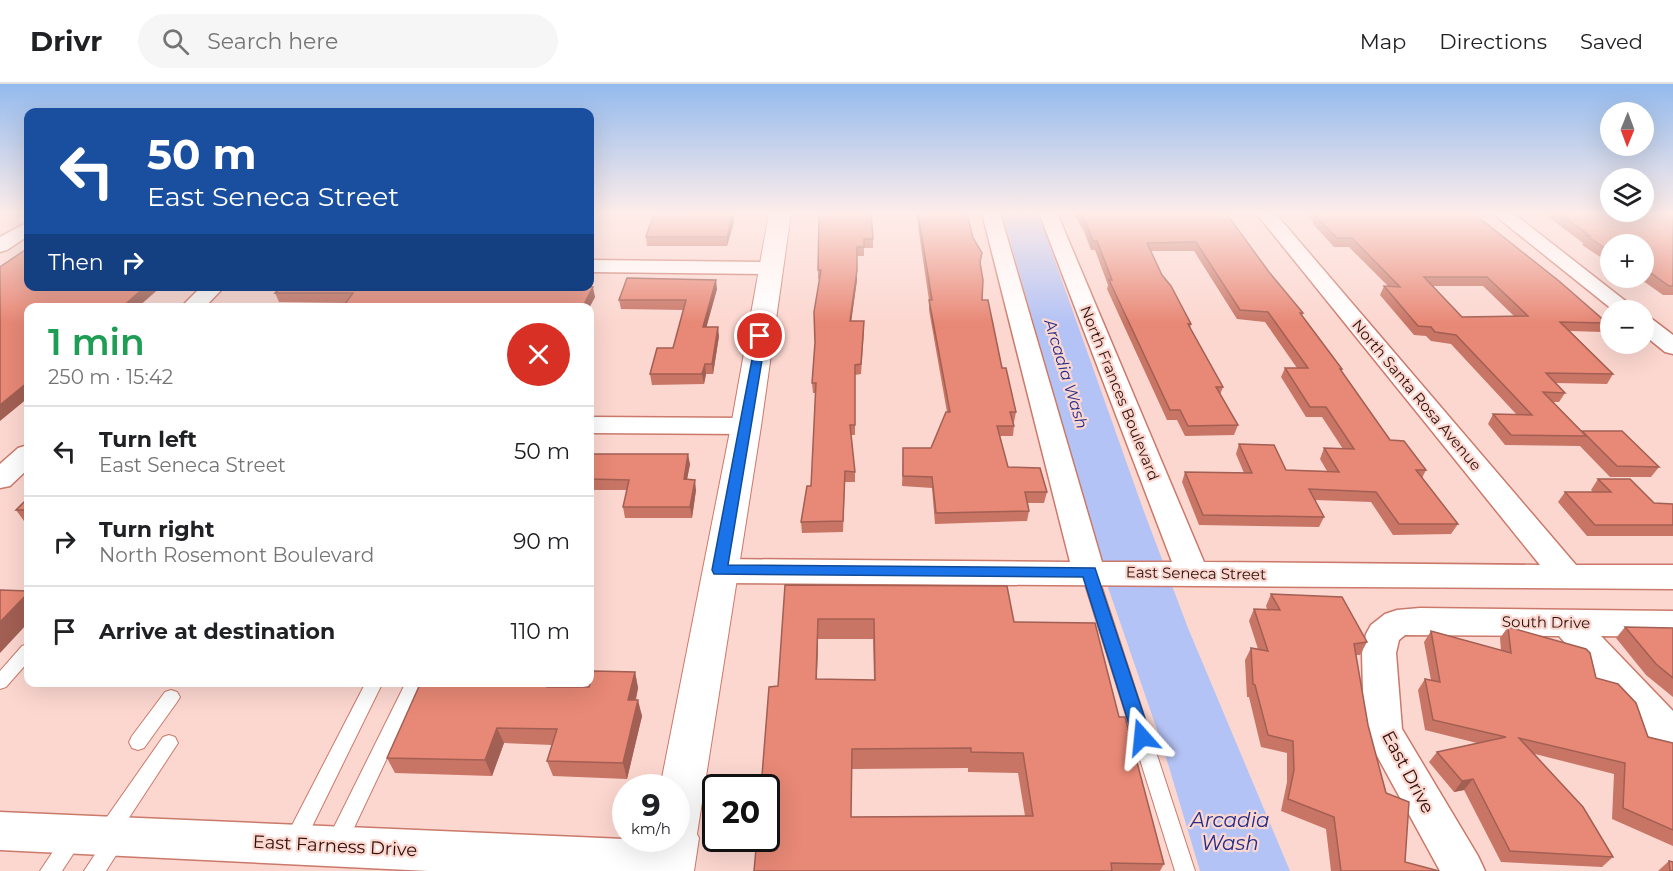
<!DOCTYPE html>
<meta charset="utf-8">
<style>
:root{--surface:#fff;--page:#f6f6f6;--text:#202124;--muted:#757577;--line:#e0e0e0}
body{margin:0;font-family:Montserrat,sans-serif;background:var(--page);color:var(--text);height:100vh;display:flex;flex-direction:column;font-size:22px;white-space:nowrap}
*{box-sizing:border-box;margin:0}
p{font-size:20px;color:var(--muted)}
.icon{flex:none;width:33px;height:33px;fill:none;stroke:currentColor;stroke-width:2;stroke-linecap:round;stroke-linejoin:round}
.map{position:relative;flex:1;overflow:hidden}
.sheet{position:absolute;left:24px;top:219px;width:570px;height:384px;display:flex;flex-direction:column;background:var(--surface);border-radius:12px;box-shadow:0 6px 24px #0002}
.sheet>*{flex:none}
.hud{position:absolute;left:24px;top:24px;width:570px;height:183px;border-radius:12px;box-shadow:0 6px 24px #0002;background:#1a4fa0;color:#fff;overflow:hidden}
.needle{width:39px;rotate:181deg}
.fabs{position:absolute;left:1600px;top:18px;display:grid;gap:12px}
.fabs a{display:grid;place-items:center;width:54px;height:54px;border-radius:50%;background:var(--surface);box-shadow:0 6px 24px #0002;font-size:30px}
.speed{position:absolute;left:612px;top:690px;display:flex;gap:12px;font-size:30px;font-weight:700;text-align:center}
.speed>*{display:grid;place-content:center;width:78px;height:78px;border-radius:50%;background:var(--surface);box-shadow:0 6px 24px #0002;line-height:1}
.speed small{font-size:15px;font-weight:400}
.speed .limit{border:3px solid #111;border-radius:9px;background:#fff;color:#111}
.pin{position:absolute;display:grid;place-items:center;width:51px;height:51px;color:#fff;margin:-26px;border:3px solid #fff;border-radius:50%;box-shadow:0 2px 6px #0007}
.me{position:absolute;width:66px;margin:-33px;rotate:342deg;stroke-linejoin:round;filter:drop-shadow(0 0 4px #0008)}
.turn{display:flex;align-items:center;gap:21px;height:126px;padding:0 24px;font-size:27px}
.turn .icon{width:78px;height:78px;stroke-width:2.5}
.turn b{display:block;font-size:42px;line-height:51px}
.then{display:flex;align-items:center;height:57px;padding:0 24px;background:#0003;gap:12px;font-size:22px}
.round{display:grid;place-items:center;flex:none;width:63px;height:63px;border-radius:32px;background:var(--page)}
.headline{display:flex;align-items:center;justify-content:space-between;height:102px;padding:0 24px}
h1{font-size:36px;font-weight:600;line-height:45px;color:#1e9e55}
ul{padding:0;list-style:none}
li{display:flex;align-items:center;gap:18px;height:90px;padding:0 24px;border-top:2px solid var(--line)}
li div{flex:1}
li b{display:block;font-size:22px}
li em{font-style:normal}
header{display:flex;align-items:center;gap:36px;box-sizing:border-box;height:84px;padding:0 30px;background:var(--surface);border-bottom:2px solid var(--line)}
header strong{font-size:28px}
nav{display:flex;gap:33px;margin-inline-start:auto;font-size:21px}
.search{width:420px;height:54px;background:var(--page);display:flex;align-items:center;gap:15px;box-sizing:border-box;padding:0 21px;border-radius:33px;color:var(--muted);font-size:22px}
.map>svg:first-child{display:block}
</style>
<header>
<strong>Drivr</strong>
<div class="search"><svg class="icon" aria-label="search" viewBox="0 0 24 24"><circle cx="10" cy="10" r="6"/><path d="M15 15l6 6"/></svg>Search here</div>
<nav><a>Map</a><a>Directions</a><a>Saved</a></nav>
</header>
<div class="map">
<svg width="1673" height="787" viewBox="0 0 1673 787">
<rect width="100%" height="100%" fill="#fcd7d0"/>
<!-- water -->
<path fill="#b4c3f5" d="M1002 129H1038L1143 425 1188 544 1290 787H1200L1163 663 1080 422 1049 292Z"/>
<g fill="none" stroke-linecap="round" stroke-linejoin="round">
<!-- service casing -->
<g stroke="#cb796a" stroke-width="2">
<g id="service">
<path d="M1089 483 1094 484 1097 488 1195 787H1175L1081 488 1084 484Z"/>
<path d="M28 560V578L6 603 0 605V587L22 562Z"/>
<path d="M366 598H383L302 763 295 765 288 763 285 756 288 749Z"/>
<path d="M406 598H423L344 765 337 767 330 765 327 758 330 751Z"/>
<path d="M171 606 177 608 180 613 177 618 144 664 138 666 132 664 129 658 132 652 165 608Z"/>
<path d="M169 651 175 653 178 659 119 749 122 750 125 757 106 787H84L105 755 99 747 102 740 163 653Z"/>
<path d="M73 746 80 748 83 755 62 787H40L66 748Z"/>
</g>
</g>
<!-- minor casing -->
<g stroke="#cb796a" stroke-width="3">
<g id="minor">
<path d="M982 129H1000L1102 478H1172L1039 129H1057L1204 478 1540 481 1256 129H1275L1576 481H1673V505L720 499 709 495 704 487 709 479 720 475 1070 478Z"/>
<path d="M1492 129H1513L1637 226H1613Z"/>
<path d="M28 138V152L7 166 0 168V153Z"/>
<path d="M590 176 771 178 778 180 781 184 778 188 771 190 590 188Z"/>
<path d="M202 202H225L204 224H180Z"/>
<path d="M1644 233 1652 235 1673 251V270L1665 268 1644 251Z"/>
<path d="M590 333 746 334 755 336 759 342 755 348 746 350 590 349Z"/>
<path d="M28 361V385L10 402 0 404V380L18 364Z"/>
<path d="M1420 524 1673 527V553L1601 552 1673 627V669L1660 665 1559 552 1405 551 1399 556 1396 569 1402 645 1478 772 1485 787H1440L1364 648 1362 569 1366 550 1371 541 1385 530 1397 526Z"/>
<path d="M0 728 671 757 686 763 692 778 688 787H429L0 766Z"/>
</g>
</g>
<!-- tertiary casing -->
<g stroke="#cb796a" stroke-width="2">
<path id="tertiary" d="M769 129H791L761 342 697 750 699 754 694 787H644L651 754H676V704H660L731 342Z"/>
</g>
<!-- service -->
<use href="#service" fill="#fff" fill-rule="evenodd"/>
<!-- minor -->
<use href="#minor" fill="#fff" fill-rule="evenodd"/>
<!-- tertiary -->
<use href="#tertiary" fill="#fff" fill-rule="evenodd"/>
</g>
<!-- wall -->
<g fill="#c87565" fill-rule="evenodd">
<path d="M733 129 734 138 727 162H647L646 153 689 132Z"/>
<path d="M819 129 873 155V164H864V172H857V196L851 237 864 247 861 290 855 291V351H851L855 388V398H845L843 448 802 449 801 438 811 402 816 309H813L812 299 820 195H818V186Z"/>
<path d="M916 129H967L980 180 982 216 1016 328 1014 338H1013L1014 342 1013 352H1000L1008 383 1047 408 1044 419H1028L1029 427 1027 437 935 440 932 404 902 402 903 364H931L947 328 929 226V216Z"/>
<path d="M1073 129H1226L1269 188 1303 229 1302 232 1342 285 1341 287 1390 356 1426 386 1422 394 1458 440 1451 450 1393 451 1371 418 1315 416 1324 433 1319 443 1199 441 1182 398 1185 388 1244 389 1236 370 1239 360 1286 386 1327 387 1320 375 1324 364 1343 365 1322 333H1306L1281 293 1285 284H1297L1265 238 1237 235 1194 167H1151L1162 191 1191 240 1190 245 1223 303 1220 311 1238 341 1234 351 1185 352 1177 336H1167L1107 205 1108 201 1095 166H1091L1083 145Z"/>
<path d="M1306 129H1473L1607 239 1602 248 1570 247 1613 290 1607 300 1555 299 1565 309 1559 318H1552L1582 348V347L1659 383 1651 393H1610L1580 362 1505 361 1488 340 1493 330 1517 331 1451 260 1431 257 1426 252 1414 251 1380 211 1384 202H1388L1349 163H1334L1313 140V138ZM1432 202H1483L1514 232 1462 233Z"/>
<path d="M1543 129H1673V211H1663L1639 194H1644V160H1611V180L1582 161 1583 159Z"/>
<path d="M282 202 595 213 589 224H342L346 219 279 218 275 209Z"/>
<path d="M717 205 706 243 719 252 713 290H706L704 300 652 301 650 290 673 264 684 226 621 225 619 216Z"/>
<path d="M590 370 690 380 687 395 696 406 692 434H625L623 423 627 406H590Z"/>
<path d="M1598 395 1654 419 1673 420V452H1587L1558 418 1565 408H1593L1591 406Z"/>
<path d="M28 414V437H24L16 426Z"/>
<path d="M785 501 1014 538 1119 633 1164 780 1160 787H754L778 602ZM818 555H873L874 596 817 595ZM968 684V688L1018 689 1025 732 851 733 852 685Z"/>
<path d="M1271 510 1367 558 1360 571H1356L1368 641 1405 778 1439 787H1331L1326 745 1281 727 1287 698V669L1261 663 1249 613H1247L1245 576 1251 564 1258 565 1249 537 1254 525H1267L1266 522Z"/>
<path d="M1508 543 1596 594 1648 653 1673 659V762L1612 735 1614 690 1535 670 1613 773 1602 783 1501 778 1464 706 1454 708 1429 678 1437 668 1477 659 1425 646 1418 606 1425 595 1431 596 1424 558 1431 547 1501 566 1500 554Z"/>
<path d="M1625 543 1673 544V613L1646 591 1616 554Z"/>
<path d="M635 588 638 604 636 616 642 632 627 695 553 692 547 677 552 661 504 659 492 692 395 689 387 674 559 598 557 603H589Z"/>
<path d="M223 598H261L259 601 224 600Z"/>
<path d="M1669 777 1673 787H1658Z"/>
</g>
<!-- shaded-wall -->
<g fill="#a25f53">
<path d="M733 129 734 138 727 162V153Z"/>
<path d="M857 186V196L850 246V237Z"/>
<path d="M716 196 717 205 704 252 703 243Z"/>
<path d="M146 202H162L137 224H121Z"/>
<path d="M593 203 595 213 589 224H582Z"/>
<path d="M718 243 719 252 713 290 712 280Z"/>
<path d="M705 280 706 290 704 300 702 290Z"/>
<path d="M28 298V314L0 337V321Z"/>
<path d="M688 370 690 380 685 406 684 395Z"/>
<path d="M695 396 696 406 692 434 690 423Z"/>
<path d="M28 509V539L0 569V538Z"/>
<path d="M818 535V555L816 615V595Z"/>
<path d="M635 588 638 604 632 632 628 616Z"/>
<path d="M548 598H559L552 619 547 603Z"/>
<path d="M638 616 642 632 627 695 623 679Z"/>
<path d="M497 644 504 659 492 692 485 676Z"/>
<path d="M1473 695 1464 706 1454 708 1462 697Z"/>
</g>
<!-- building -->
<g fill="#e88876" stroke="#a25f53" stroke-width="1.5" fill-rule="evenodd">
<path d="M690 129H733L727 153H646L653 132H689Z"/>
<path d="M819 129H871L873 155H864V163H857V186L850 237H864L861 280 855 281V341H850L855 388 845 387 843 437 801 438 807 402H811L816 299H812L815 259 814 228 821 186H818Z"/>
<path d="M918 129H967L973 154 982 169 980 178 983 196 982 216H988L1002 284H1006L1016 328H1010L1014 342H997L1008 383 1040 384 1047 408H1025L1029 427 936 429 932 393 903 392V364H931L946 328H950L929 216H932Z"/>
<path d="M1080 129H1226L1269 188 1303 229H1300L1342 285H1340L1390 356 1404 357 1426 386H1416L1458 440H1399L1376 408 1309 405 1324 433 1203 431 1185 388 1252 389 1239 360 1274 361 1286 386 1339 388 1324 364 1354 365 1326 323H1310L1285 284H1308L1268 228 1240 226 1196 158 1147 159 1162 191 1171 202 1191 240H1188L1223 303H1216L1238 341 1188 342 1180 326H1170L1109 196H1112L1097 157H1093L1085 136Z"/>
<path d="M1315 129H1473L1559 197 1607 239 1560 238 1613 290 1546 289 1565 309 1543 308 1586 352 1511 351 1493 330 1532 331 1456 251 1435 248 1431 243 1418 242 1384 202 1400 203 1352 154H1337L1315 132H1317ZM1424 193H1487L1528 232 1462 233Z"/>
<path d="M1559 129H1673V202H1669L1644 184V160H1611V168L1587 152H1590Z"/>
<path d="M28 164V202H146L121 224H28V298L0 321V183Z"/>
<path d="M627 194 716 196 703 243H718L712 280H705L702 290H650L657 264H673L686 216H619Z"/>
<path d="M282 202H571L593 203 582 224H521L523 221 472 220 470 224H342L353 209H275Z"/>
<path d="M1582 347H1622L1659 383 1617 382Z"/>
<path d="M590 370H688L684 395 695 396 690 423H623L629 396 590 395Z"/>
<path d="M1598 395H1630L1654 419 1673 420V441H1595L1565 408H1611Z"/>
<path d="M28 414V426H16Z"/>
<path d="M785 501 1007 502 1014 538 1095 539 1119 633H1125L1164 780 1111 779 1112 787H754L757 754H766V704H761L769 603 778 602ZM818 535H874L875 596 816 595ZM971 664V668L1023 669 1033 732 851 733 852 665Z"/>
<path d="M0 506 28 507V509L0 538Z"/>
<path d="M1271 510 1342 513 1367 558 1354 560 1368 641 1386 709 1409 718 1405 778 1439 787H1341L1334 733 1288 715 1294 686 1293 657 1268 651 1255 601 1253 600 1251 564 1268 567 1254 525 1280 526Z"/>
<path d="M1508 543 1586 565 1590 569 1596 594 1618 600 1636 619 1648 653 1673 659V746L1623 724 1625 679 1519 654 1583 723 1613 773 1510 767 1473 695 1462 697 1437 668 1506 653 1433 636 1425 595 1440 598 1431 547 1511 569Z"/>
<path d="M1625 543 1673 544V594L1656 580Z"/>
<path d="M594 587 635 588 628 616H638L623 679 547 677 557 645 497 644 485 676 387 674 421 598H548L547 603H589Z"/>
<path d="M1669 777 1673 778V787H1670Z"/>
</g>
<!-- sky -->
<linearGradient id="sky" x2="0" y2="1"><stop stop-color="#93baed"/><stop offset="0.54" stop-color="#feedea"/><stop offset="1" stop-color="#feedea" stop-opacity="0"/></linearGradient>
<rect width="1673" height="239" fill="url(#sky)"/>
<!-- route -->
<path fill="#1a73e8" stroke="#114b97" stroke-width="1.5" d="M757 249H764L766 252 728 481 1095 484 1151 653 1149 658 1142 661 1136 658 1133 653 1083 493 714 490 712 486Z"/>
<g text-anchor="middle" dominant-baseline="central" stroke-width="4.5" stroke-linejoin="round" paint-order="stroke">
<!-- street labels -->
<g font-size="15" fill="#2e0f0a" stroke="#fcd7d0">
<text transform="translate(1120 309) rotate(68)">North Frances Boulevard</text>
<text transform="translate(1417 311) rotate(50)">North Santa Rosa Avenue</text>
<text transform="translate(1196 489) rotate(1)">East Seneca Street</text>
<text transform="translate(1546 538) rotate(1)">South Drive</text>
</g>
<!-- water labels -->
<g font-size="16" font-style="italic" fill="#242e8a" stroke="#fcd7d0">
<text transform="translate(1066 290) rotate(73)">Arcadia Wash</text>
</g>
<!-- near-street labels -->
<g font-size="18" fill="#2e0f0a" stroke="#fcd7d0">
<text transform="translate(1408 688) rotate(62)">East Drive</text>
<text transform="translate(335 762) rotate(3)">East Farness Drive</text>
</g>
<!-- near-water labels -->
<g font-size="20" font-style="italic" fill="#242e8a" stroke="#fcd7d0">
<text x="1230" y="736">Arcadia<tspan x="1230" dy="23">Wash</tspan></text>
</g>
</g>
</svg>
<div class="fabs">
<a><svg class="needle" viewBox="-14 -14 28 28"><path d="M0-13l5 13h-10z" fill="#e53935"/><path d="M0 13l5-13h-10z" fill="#757577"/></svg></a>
<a><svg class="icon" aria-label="layers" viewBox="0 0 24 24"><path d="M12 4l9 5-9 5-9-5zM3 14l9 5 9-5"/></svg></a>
<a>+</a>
<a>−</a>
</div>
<div class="speed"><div>9<small>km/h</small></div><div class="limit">20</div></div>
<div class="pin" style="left:760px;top:252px;background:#d93025"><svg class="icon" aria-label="arrive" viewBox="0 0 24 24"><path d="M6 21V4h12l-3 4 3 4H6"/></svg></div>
<svg class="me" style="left:1142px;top:653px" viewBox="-20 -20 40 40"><path d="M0-17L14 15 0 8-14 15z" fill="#1a73e8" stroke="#fff" stroke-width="4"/></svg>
<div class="hud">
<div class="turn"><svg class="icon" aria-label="left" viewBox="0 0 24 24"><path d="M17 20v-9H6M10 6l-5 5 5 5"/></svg><div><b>50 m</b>East Seneca Street</div></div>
<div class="then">Then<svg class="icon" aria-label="right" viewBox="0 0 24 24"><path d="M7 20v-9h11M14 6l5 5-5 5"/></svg></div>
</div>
<section class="sheet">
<div class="headline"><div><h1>1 min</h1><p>250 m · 15:42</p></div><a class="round" style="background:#d93025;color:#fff"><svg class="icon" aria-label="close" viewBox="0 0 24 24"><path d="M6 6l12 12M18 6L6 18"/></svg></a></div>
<ul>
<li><svg class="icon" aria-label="left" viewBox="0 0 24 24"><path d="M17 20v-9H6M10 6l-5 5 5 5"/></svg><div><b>Turn left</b><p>East Seneca Street</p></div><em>50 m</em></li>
<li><svg class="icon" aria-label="right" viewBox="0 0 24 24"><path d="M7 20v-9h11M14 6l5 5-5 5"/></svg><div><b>Turn right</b><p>North Rosemont Boulevard</p></div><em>90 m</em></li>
<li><svg class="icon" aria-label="arrive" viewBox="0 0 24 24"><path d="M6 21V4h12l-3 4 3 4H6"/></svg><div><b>Arrive at destination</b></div><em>110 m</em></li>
</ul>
</section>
</div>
